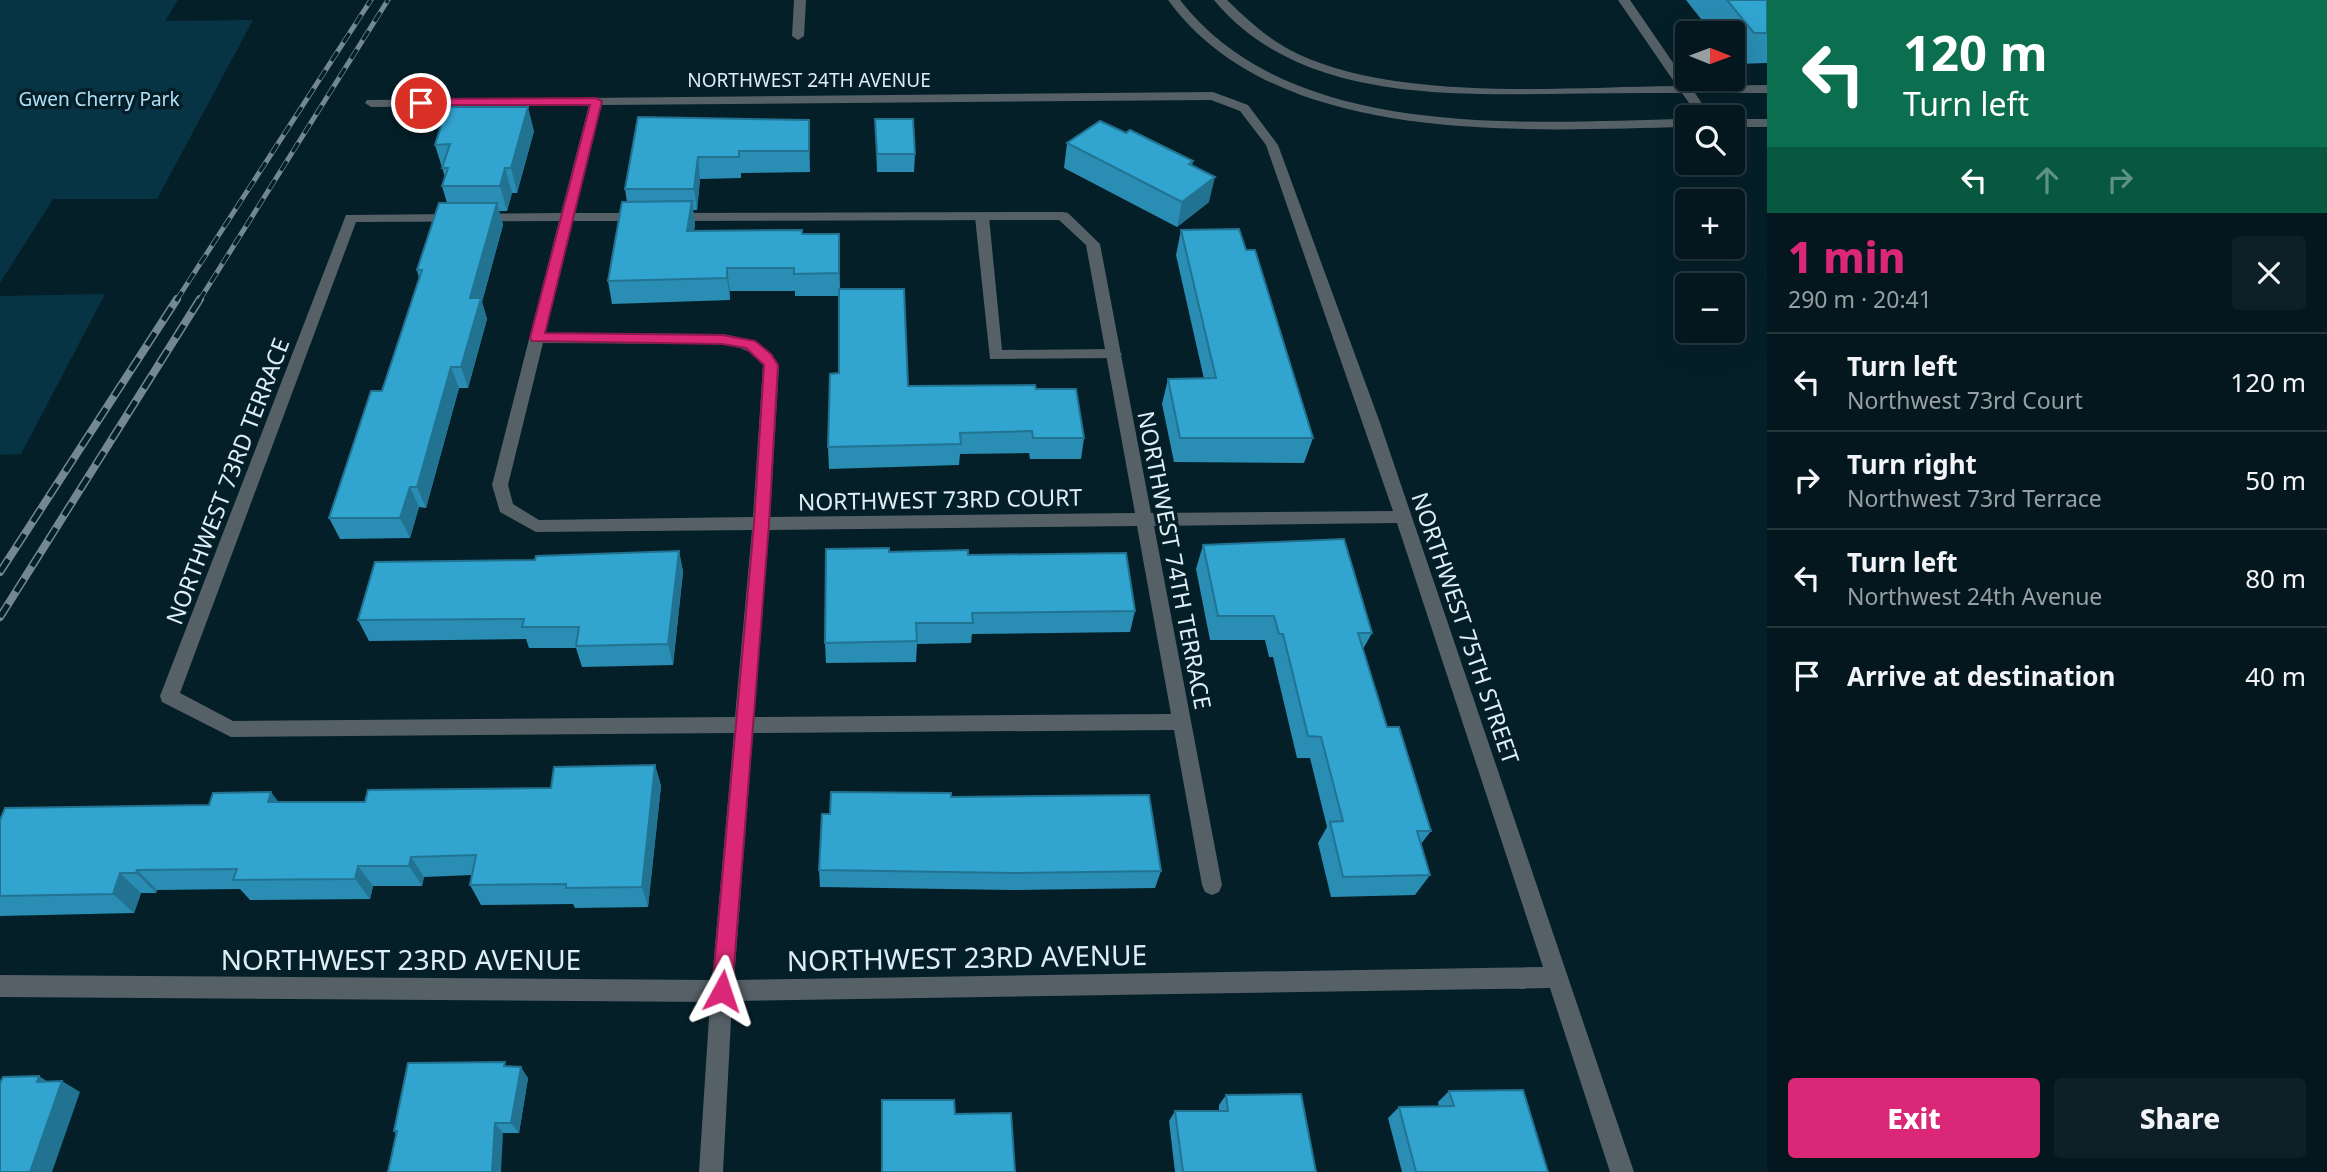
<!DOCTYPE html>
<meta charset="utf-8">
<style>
:root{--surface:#04171f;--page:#0d2028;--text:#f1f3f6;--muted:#979fa4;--line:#25363d;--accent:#db2777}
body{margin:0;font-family:"Noto Sans",sans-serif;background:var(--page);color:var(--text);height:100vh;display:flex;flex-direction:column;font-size:26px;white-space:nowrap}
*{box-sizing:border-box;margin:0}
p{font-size:23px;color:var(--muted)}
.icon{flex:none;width:38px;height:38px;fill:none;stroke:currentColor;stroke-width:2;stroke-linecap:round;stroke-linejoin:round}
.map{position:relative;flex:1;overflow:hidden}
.sheet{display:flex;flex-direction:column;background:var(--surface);width:560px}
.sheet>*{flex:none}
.guide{background:#0b6e4f;color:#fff;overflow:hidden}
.needle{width:46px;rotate:91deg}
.buttons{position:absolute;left:1675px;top:21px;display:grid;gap:14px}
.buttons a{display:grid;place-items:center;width:70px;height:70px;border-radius:7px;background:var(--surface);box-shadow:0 7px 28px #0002,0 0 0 2px var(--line);font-size:35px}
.pin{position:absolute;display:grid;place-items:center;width:60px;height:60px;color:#fff;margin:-30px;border:4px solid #fff;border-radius:50%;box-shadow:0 2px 7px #0007}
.me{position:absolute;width:77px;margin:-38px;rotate:5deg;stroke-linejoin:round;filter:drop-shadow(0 0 5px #0008)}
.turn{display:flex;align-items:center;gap:24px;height:147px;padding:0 21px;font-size:32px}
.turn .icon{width:91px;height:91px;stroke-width:2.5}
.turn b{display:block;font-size:49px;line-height:60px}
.lanes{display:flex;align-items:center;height:66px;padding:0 21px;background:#0003;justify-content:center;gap:35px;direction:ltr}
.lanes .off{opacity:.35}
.round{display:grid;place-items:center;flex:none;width:74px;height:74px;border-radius:7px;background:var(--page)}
.summary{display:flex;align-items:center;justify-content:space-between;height:119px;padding:0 21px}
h1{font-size:42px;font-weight:800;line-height:52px;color:var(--accent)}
.action{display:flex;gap:14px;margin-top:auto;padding:14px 21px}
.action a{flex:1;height:80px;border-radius:7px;background:var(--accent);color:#fff;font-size:28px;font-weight:800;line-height:80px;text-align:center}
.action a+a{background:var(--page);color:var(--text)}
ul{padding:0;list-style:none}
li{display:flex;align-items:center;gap:21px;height:98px;padding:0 21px;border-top:2px solid var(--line)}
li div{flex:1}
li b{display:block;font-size:26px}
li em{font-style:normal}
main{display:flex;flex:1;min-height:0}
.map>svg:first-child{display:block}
</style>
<main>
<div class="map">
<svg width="1767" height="1172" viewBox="0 0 1767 1172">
<rect width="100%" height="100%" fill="#051f29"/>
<!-- green -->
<g fill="#063445">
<path d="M0 0H178L165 21 253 20 157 199H53L0 283Z"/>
<path d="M105 294 21 454 0 455V296Z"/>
</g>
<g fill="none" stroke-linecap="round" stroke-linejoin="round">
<!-- service -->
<path fill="#566167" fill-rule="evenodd" d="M982 213 989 217 1002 350 1114 349 1122 354 1119 358 990 359 975 217Z"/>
<!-- minor -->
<g fill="#566167" fill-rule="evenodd">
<path d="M794 0H806L804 36 798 40 792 36Z"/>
<path d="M1168 0H1180C1291 143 1525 122 1687 119V127C1524 130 1277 149 1168 0Z"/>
<path d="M1214 0H1227C1249 21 1270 41 1298 54 1401 102 1564 87 1677 86L1618 0H1630L1689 86 1767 85V93H1695L1711 117H1699L1682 93C1638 93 1594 93 1550 94 1435 95 1294 97 1214 0Z"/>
<path d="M1213 92 1248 105 1278 145 1379 420 1634 1172H1610L1550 988 732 1001 723 1172H699L710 1002 0 997V975L712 980 734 733 231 737 162 702 160 696 346 215 561 213 589 105 371 107 365 103 367 100ZM1211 100 1240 111 1266 145 1393 511 1151 513 1100 244 1068 213 1063 212 670 213 663 217 670 221 1059 220 1086 245 1135 513 770 517 779 365C765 343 747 338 722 334L545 333 573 221H642L649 217 642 213H575L601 105ZM559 221 492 485 500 512 536 532 752 530 735 717 233 721 180 693 356 222ZM543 343 722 344C739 347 753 350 763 365L753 517 539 520 513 504 508 485ZM1397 523 1543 967 734 980 753 733 1174 730 1202 885 1205 892 1212 895 1219 892 1222 885 1154 526ZM1137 526 1171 714 754 717 769 530Z"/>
<rect x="1732" y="119" width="35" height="8"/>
</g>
<!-- rail-far1 casing -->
<g stroke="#738890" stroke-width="5">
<g id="rail-far1">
<path d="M176 301 371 0"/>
<path d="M199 301 388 0"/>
</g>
</g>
<!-- rail casing -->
<g stroke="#738890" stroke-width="8">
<g id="rail">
<path d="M0 572 177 299"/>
<path d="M0 617 200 299"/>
</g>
</g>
<!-- rail-far1 -->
<use href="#rail-far1" stroke="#051f29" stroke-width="3.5" stroke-dasharray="11" stroke-linecap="butt"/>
<!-- rail -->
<use href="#rail" stroke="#051f29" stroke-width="5" stroke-dasharray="15" stroke-linecap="butt"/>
</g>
<!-- wall -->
<g fill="#2a8db3">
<path d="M1686 0H1767V63L1736 64 1732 59V33H1712Z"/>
<path d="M638 117 809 120 810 172 741 173V178L700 179 697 210H693L695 224 694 231 839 234 840 289 908 386 1036 389 1084 438 1081 459H1030L1029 453 960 454 959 465 829 469 828 447 839 373V296H795V291H730V300L612 304 608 281 627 202 625 189Z"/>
<path d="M875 119 915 154 914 172H877Z"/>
<path d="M534 131 517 193H512L507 211H499L503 225 482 302 487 319 468 388H459L426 508 419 507 410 538 340 539 329 518 382 391 419 278 417 270 447 203 442 186 445 177 435 145Z"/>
<path d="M1126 133 1193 161 1192 166 1209 202 1177 227 1064 168 1067 143Z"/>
<path d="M1181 230 1246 250 1313 438 1304 463 1174 462 1162 404 1168 379H1204L1176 255Z"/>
<path d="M1203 545 1372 633 1363 649 1387 727 1431 831 1421 844 1430 875 1415 895 1331 897 1318 843 1327 827 1310 758H1297L1273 657H1269L1265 640H1210L1196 569Z"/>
<path d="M679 551 683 572 673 665 582 667 576 648H529L526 639 369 641 358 620 535 560Z"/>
<path d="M889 552 968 555 1135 611 1130 632 972 634 971 643 917 644 916 662 826 663 825 643Z"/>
<path d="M655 765 661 786 648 907 575 908 573 904 481 905 470 885 472 875 424 877 422 886H373L370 899 250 900 240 889 157 890 156 893H141L134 913 0 916V820L209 805 278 802H365L551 788Z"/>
<path d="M951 797 1161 871 1155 888 1011 890 820 887 819 870 830 814Z"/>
<path d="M508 1066 528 1078 519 1133 396 1134 394 1131Z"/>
<path d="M1449 1091 1548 1172H1402L1388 1118 1399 1107H1439L1438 1102Z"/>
<path d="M1226 1095 1316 1172H1175L1169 1121 1175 1111H1219V1105Z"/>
</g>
<!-- shaded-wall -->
<g fill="#227392">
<path d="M528 107 534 131 517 193 511 168Z"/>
<path d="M698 157 700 179 697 210 694 189Z"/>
<path d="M505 168 512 193 507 211 500 186Z"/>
<path d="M1215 177 1209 202 1177 227 1182 202Z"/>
<path d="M692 201 695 224 690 254 687 231Z"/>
<path d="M497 203 503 225 482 302 487 319 468 388 461 367 470 298Z"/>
<path d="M839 234 840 256 839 296Z"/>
<path d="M727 268 730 291V300L727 278Z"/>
<path d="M451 367 459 388 426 508 417 487Z"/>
<path d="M410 487 419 507 410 538 400 518Z"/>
<path d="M679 551 683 572 673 665 668 644Z"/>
<path d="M655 765 661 786 648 907 642 887Z"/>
<path d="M271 792 287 813 268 802Z"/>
<path d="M411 857 424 877 422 886 409 866Z"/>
<path d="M358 866 373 886 370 899 355 879Z"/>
<path d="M137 870 157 890 156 893 136 873Z"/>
<path d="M120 873 141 893 134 913 113 894Z"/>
<path d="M521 1067 528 1078 519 1133 511 1123Z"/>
<path d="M39 1076 56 1087 37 1082Z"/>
<path d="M62 1081 80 1092 52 1172H30Z"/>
<path d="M495 1123 503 1133 501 1172H492Z"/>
</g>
<!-- building -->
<g fill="#31a4d0" stroke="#227392" stroke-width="2">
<path d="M1727 0H1767V33H1754Z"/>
<path d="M447 107H528L511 168H505L500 186H442L448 168H442L450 144 435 145Z"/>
<path d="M638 117 809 120V151H739V157H698L694 189H625Z"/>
<path d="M875 119H913L915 154H877Z"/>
<path d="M1100 121 1126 133 1130 130 1193 161 1189 164 1215 177 1182 202 1067 143Z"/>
<path d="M692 201 687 231 802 230V234H839V273L794 274V268H727V278L608 281 622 202Z"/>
<path d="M439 203H497L470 298H481L461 367H451L417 487H410L400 518H329L371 391H382L422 270H417Z"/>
<path d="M1239 229 1246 250H1255L1313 438H1180L1168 379 1216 378 1181 230Z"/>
<path d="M839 289H904L908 386 1035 385 1036 389H1076L1084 438H1033L1032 431 960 433 961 444 828 447 830 374 839 373Z"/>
<path d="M1344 539 1372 633H1358L1387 727H1399L1431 831H1417L1430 875 1343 877 1330 822 1343 821 1321 737 1308 736 1283 634H1279L1274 616H1218L1203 545Z"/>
<path d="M889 548V552L968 550V555L1126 553 1135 611 972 613 973 623H916L917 641 825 643 826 549Z"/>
<path d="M679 551 668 644 576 646 579 627H522L524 619 358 620 375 562 535 560 536 556Z"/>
<path d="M655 765 642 887 566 888V884L470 885 476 855 411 857 409 866H358L355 879 233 880 237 869 137 870 136 873H120L113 894 0 896V820L5 808 209 805 213 793 271 792 268 802H365L368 790 551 788 554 767Z"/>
<path d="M831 792 951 793V797L1149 795 1161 871 1014 873 819 870 822 814H830Z"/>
<path d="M505 1062 504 1066 521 1067 511 1123H495L492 1172H388L397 1131H394L408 1063Z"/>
<path d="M39 1076 37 1082 62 1081 30 1172H0V1083L3 1077Z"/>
<path d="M1523 1090 1548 1172H1416L1399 1107 1454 1106 1449 1091Z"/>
<path d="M1301 1094 1316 1172H1183L1175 1111H1228L1226 1095Z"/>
<path d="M882 1100H954L955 1114 1011 1113 1015 1172H882Z"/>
</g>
<!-- route -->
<path fill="#db2777" stroke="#8e194d" stroke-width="2" d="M421 99 596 98 602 101 545 333 722 335 755 341 771 354 778 365 769 524 732 991 729 998 722 1001 715 998 712 991 754 524 764 365 746 348 722 344 532 341 530 338 590 105H417V100Z"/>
<g text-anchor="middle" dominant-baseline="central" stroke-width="7" stroke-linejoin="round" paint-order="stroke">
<!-- far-street labels -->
<g font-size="19" fill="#dfeef5" stroke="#051f29">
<text x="809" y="80">NORTHWEST 24TH AVENUE</text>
</g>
<!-- far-park labels -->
<g font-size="19" fill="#afe0f7" stroke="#051f29">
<text x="99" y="99">Gwen Cherry Park</text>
</g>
<!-- street labels -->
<g font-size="23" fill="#dfeef5" stroke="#051f29">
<text transform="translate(227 481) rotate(-69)">NORTHWEST 73RD TERRACE</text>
<text transform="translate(940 499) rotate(-1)">NORTHWEST 73RD COURT</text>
<text transform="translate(1175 560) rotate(79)">NORTHWEST 74TH TERRACE</text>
<text transform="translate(1466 628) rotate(71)">NORTHWEST 75TH STREET</text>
</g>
<!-- near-street labels -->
<g font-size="28" fill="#dfeef5" stroke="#051f29">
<text transform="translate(967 957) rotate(-1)">NORTHWEST 23RD AVENUE</text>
<text x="401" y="959">NORTHWEST 23RD AVENUE</text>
</g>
</g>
</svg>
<div class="buttons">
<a><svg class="needle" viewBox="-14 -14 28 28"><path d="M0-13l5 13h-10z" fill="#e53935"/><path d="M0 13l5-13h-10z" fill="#979fa4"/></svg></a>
<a><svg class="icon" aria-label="search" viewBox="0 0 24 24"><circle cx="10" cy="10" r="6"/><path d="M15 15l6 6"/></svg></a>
<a>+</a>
<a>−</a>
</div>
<div class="pin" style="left:421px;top:103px;background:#d93025"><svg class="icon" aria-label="arrive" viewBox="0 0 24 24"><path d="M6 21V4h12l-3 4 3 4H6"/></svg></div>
<svg class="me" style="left:722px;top:991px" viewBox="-20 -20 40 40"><path d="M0-17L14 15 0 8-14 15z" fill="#db2777" stroke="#fff" stroke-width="4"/></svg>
</div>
<section class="sheet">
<div class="guide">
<div class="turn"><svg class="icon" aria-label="left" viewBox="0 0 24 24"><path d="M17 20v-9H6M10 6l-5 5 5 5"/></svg><div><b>120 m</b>Turn left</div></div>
<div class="lanes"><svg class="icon" aria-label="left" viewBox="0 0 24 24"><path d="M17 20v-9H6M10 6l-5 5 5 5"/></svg><svg class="icon off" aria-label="ahead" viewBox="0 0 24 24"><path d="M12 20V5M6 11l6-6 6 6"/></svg><svg class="icon off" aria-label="right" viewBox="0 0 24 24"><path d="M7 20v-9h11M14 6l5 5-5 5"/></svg></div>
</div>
<div class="summary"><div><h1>1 min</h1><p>290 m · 20:41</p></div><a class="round"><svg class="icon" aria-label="close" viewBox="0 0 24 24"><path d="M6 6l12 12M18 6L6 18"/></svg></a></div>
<ul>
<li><svg class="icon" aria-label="left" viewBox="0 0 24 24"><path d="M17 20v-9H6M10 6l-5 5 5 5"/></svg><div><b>Turn left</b><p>Northwest 73rd Court</p></div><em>120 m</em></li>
<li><svg class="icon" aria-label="right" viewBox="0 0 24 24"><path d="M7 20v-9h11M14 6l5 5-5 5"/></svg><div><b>Turn right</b><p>Northwest 73rd Terrace</p></div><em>50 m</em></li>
<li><svg class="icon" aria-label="left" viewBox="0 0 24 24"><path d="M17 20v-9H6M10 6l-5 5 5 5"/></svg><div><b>Turn left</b><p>Northwest 24th Avenue</p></div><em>80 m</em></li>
<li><svg class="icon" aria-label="arrive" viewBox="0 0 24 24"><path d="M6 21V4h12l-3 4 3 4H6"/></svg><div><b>Arrive at destination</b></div><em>40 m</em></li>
</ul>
<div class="action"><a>Exit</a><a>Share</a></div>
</section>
</main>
